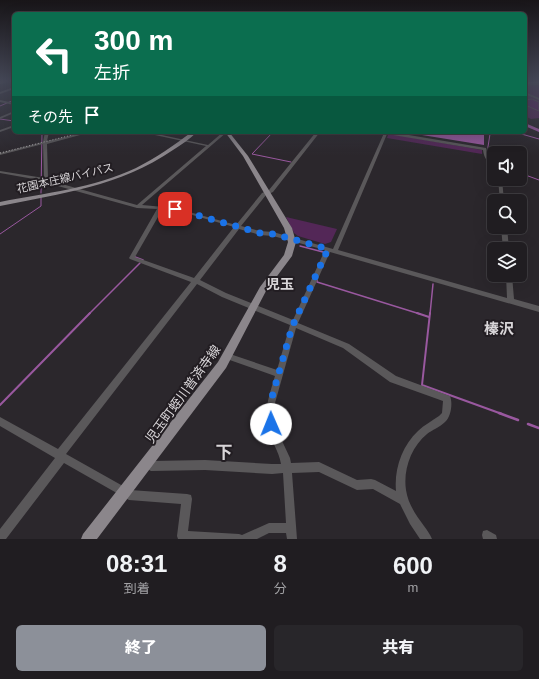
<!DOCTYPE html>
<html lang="ja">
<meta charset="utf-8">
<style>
:root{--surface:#201d21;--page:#28262a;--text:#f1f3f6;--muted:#a2a2a5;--line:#3d3b3f;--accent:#8c9099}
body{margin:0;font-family:Arial,"Noto Sans JP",sans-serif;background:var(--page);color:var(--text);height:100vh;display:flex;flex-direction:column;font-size:15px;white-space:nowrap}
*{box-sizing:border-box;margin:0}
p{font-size:13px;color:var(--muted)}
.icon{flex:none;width:22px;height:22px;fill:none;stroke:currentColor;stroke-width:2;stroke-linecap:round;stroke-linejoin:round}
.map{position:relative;height:539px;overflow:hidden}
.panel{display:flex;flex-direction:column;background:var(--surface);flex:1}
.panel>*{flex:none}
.banner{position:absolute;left:12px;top:12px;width:515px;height:122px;border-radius:6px;box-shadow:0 4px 16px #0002,0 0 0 1px var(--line);background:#0b6e4f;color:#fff;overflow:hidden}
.fabs{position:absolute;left:487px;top:146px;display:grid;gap:8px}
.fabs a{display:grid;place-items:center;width:40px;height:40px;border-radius:6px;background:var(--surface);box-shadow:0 4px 16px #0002,0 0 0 1px var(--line);font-size:20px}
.pin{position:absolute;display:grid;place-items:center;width:34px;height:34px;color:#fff;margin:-17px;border-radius:8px;box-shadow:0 2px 6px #0006}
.me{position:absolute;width:44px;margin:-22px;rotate:359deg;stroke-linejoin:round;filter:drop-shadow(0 0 3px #0008)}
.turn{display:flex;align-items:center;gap:14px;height:84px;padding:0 16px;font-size:18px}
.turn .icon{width:52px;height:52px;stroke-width:2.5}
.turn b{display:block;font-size:28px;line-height:34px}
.then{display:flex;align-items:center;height:38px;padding:0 16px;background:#0003;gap:8px;font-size:15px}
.eta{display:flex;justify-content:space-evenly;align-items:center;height:68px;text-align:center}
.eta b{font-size:24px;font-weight:800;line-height:28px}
.primary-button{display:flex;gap:8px;margin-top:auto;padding:8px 16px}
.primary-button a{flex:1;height:46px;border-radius:6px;background:var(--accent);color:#fff;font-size:16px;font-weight:800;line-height:46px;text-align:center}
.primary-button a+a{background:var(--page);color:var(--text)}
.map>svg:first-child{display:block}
</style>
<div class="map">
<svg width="539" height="539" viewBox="0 0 539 539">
<rect width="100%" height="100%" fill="#2b272c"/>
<!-- green -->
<g fill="#532757">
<path d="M539 85V118L531 119 525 116V86Z"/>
<path d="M392 134 482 150V154L387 138 388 135Z"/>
<path d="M286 217 337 229 331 242 325 244 298 236 294 233Z"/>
</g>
<!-- water -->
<path fill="#99589f" d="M417 132H445L484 135V145L422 135Z"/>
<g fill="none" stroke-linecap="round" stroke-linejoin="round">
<!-- stream-far3 -->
<g stroke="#99589f" stroke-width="1">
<path d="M0 82 6 80"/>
<path d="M0 106 14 100"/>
<path d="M0 119 14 121"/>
<path d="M273 132 252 154 291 162"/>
<path d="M482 132 490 134 487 153"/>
<path d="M507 132 514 133"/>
<path d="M518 133 539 139"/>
<path d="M520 173 539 180"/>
<path d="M41 193 42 132"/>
<path d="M0 234 41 206V197"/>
</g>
<!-- stream-far2 -->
<g stroke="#99589f" stroke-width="1.5">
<path d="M300 246 323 252"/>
<path d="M135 257 143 260"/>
<path d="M317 280V282L420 314"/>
<path d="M89 314 140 263"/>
<path d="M430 314 433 284"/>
</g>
<!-- stream-far1 -->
<g stroke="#99589f" stroke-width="2">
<path d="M417 313 429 317"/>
<path d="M430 313 422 385 502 414"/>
<path d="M0 405 90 313"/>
</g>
<!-- stream -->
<g stroke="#99589f" stroke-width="2.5">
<path d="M499 413 518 420"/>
<path d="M528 424 539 428"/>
</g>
<!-- river -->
<path fill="#99589f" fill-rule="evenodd" d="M525 123 539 129V132L525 126Z"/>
</g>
<!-- building -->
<path fill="#5b1d62" stroke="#554f55" d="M532 99 539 102V111L525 105V100Z"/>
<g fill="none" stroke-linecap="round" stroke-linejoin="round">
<!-- minor -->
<g fill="#5a585a" fill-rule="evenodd">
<path d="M4 81 5 83 0 84V82Z"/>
<path d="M539 83V85L525 86V84Z"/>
<path d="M14 87V89L0 94V92Z"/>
<path d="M525 92 539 98V100L525 94Z"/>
<path d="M0 100 14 103V105L0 102Z"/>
<path d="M14 111V113L0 119V117Z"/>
<path d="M14 125V127L0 132V130Z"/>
<path d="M45 132H49L47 141 85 132H91L47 144 48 179 51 181 137 205 206 146 141 132H148L208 145 223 132H227L142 205 175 208 236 225 262 193 269 190 316 132H320L273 192 266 195 241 226 260 231 273 232 333 249 384 133 382 132H391L486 148 489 158 494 162V165C487 162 484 158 483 150L387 134 338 250 507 298 506 275H512L514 299 539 306V312L330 252 298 323 349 344 396 376 450 396C453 403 451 417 445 422 440 427 432 430 427 434 411 447 403 470 406 490 408 504 416 515 424 526 427 530 430 534 432 539H420L410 524 400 504 373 489 357 490 319 472 292 473 297 539H287L286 533H269L257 539H178L177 536 181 504 129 500 64 463 6 539H0V529L55 458 0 426V417L58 449 191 282 130 259 129 258 157 209 137 208 47 183 45 181 0 173V171L44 178 43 144 0 155V153L43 142ZM162 210H175L234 227 194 278 135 257ZM239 229 260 235 273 236 325 250 293 320 226 293 200 280ZM197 284 222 297 290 325 277 370 227 353 224 354 223 356 224 358 275 376C270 393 263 411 268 429 271 441 279 451 281 464H272L205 460 152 461 147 459 144 461 142 464 144 467 151 471 205 470 272 474 283 473 286 523H269L242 535 239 534 188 531 192 499 191 495 187 494 130 490 66 454ZM296 328 343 348 390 382 443 401 442 413 439 416C432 421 424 425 418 431 402 446 394 469 396 491L375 480 371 479 357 480 319 462 291 463 290 458 276 428 275 403Z"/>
<path d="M498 179H502L504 201H500Z"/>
<path d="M501 227H507L509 249H503Z"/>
<path d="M487 530 496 535 497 539H483L482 535 483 531Z"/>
</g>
<!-- major -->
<g fill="#8b868b" fill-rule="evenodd">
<path d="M539 81V83L525 84V82Z"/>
<path d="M192 132H197C190 139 181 145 173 150 119 187 62 193 0 206V202C45 193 94 188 136 168 156 158 174 145 192 132Z"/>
<path d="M225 132H229L248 156 292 228 296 242 292 256 266 291 226 368 97 539H81L83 534 218 362 260 287 284 255 288 242 284 228 243 156Z"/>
</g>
<!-- rail -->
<path stroke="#b3b0b3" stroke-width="1" stroke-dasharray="1 2" stroke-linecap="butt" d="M0 153 84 132"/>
</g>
<!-- sky -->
<linearGradient id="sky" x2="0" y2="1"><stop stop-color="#181518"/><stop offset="0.52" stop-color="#444756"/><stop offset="1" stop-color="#444756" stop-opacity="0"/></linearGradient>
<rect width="539" height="155" fill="url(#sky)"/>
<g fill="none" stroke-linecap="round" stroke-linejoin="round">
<!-- route -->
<path stroke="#1a73e8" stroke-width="7" stroke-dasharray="0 12.6" d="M175 209 260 233 274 234 328 249 292 327 272 397 271 411V424"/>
</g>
<g text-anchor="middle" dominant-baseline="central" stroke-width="4" stroke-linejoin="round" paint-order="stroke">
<!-- far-street labels -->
<g font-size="11" fill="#d8d5d8" stroke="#221d22">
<text transform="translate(65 178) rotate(-13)">花園本庄線バイパス</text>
</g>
<!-- street labels -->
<g font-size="13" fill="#d8d5d8" stroke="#221d22">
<text transform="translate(183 394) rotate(-54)">児玉町蛭川普済寺線</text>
</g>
<!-- neighbourhood labels -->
<g font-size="14" font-weight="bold" fill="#d8d5d8" stroke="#221d22">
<text x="280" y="284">児玉</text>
</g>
<!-- quarter labels -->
<g font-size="15" font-weight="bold" fill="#d8d5d8" stroke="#221d22">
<text x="499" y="328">榛沢</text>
</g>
<!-- near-neighbourhood labels -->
<g font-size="17" font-weight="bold" fill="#d8d5d8" stroke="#221d22">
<text x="224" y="452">下</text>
</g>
</g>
</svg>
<div class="fabs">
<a><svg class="icon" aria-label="sound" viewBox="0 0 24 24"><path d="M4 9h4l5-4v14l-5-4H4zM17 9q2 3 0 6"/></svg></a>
<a><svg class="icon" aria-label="search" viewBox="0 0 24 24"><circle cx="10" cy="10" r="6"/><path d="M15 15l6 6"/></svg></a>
<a><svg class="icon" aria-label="layers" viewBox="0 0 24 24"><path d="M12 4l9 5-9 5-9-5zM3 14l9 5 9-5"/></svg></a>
</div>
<div class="pin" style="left:175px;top:209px;background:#d93025"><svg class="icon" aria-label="arrive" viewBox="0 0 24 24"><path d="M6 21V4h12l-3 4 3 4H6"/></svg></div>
<svg class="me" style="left:271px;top:424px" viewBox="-20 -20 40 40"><circle r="19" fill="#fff"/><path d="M0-13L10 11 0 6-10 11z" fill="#1a73e8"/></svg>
<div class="banner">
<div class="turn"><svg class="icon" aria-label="left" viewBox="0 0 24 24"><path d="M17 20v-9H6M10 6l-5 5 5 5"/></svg><div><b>300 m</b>左折</div></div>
<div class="then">その先<svg class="icon" aria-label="arrive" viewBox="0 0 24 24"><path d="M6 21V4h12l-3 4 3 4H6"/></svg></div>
</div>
</div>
<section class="panel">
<div class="eta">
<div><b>08:31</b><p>到着</p></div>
<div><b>8</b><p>分</p></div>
<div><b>600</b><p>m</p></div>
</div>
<div class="primary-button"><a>終了</a><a>共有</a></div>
</section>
